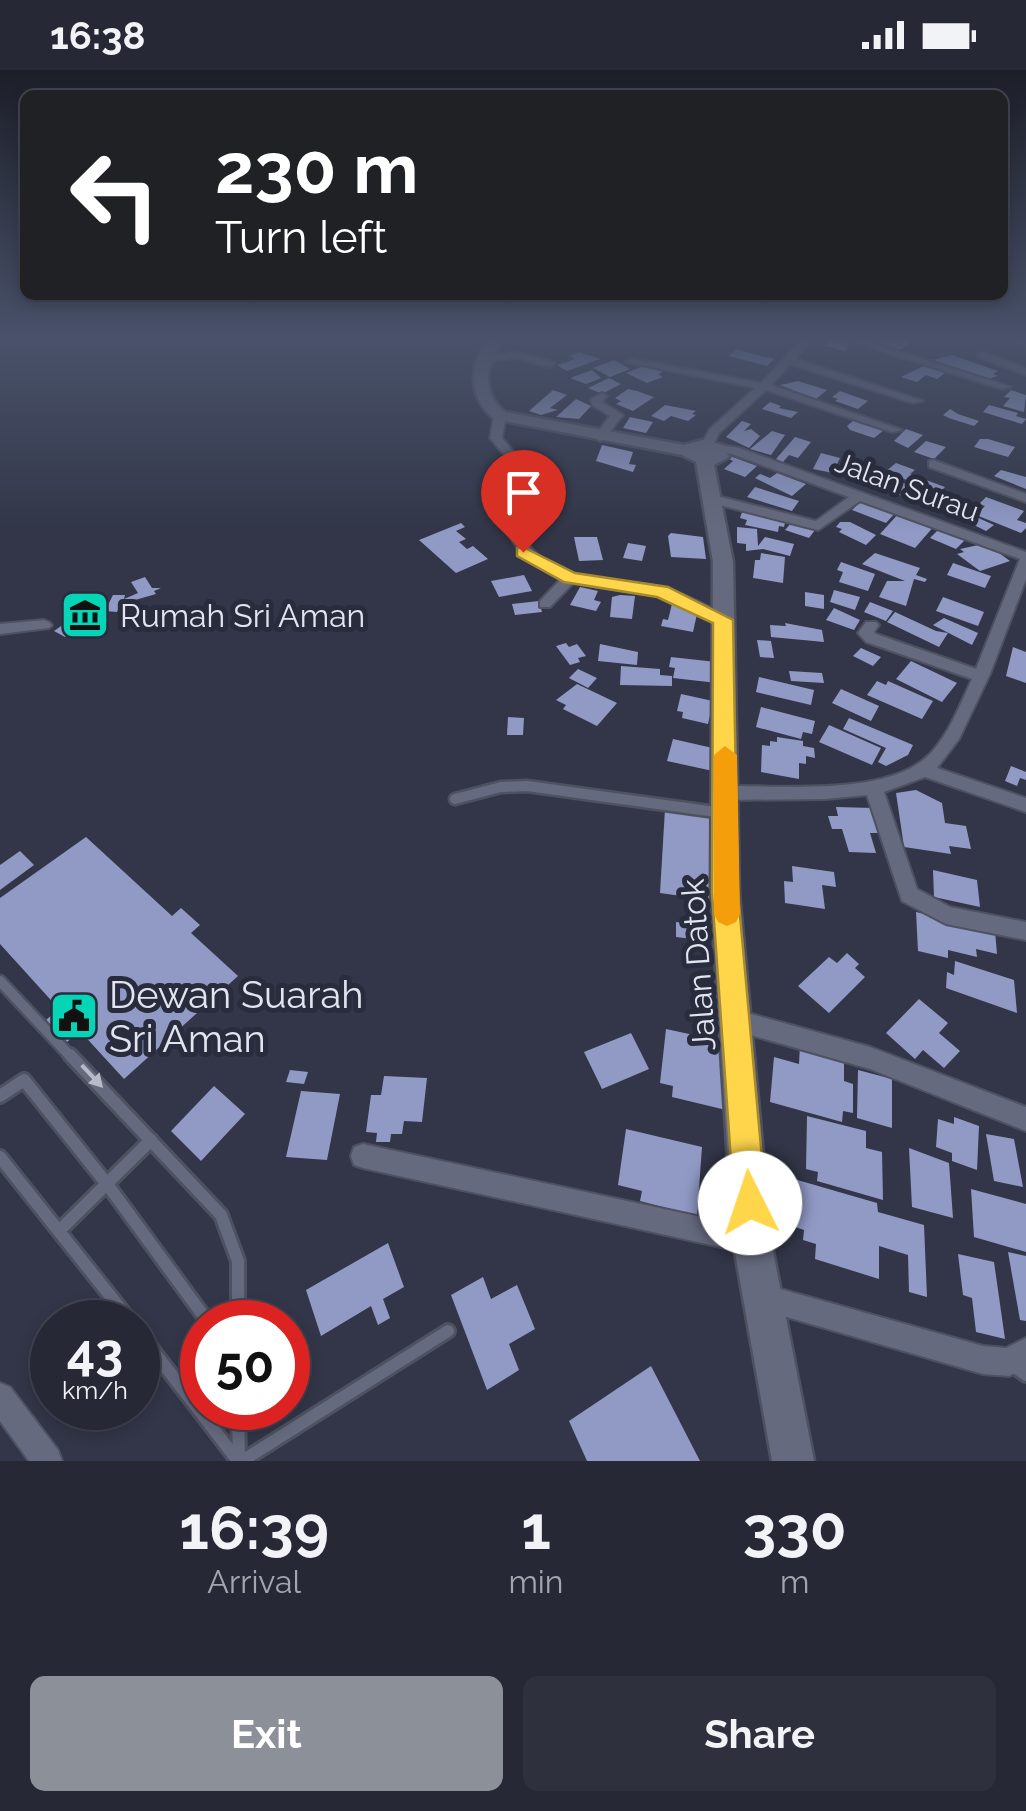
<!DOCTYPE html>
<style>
:root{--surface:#262836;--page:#2e303e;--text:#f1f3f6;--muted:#a4a6ad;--line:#424451;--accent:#8c9099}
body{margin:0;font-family:Raleway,sans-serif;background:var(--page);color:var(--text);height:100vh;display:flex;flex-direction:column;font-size:38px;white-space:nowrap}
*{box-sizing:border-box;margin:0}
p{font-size:32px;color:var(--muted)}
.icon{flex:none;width:55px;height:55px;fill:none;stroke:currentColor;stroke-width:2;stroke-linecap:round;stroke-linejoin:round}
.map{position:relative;height:1391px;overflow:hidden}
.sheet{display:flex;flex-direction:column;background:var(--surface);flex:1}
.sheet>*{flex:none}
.hud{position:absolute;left:20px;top:20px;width:988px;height:210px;border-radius:15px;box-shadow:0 5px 15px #0003,0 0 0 2px var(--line);background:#202124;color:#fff;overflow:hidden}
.speed{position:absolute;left:30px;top:1230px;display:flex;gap:20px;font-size:50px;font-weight:700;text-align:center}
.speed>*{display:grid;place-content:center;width:130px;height:130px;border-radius:50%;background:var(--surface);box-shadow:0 5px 15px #0003,0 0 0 2px var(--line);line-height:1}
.speed small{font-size:25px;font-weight:400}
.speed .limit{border:15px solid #d22;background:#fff;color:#111}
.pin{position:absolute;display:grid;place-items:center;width:85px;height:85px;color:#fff;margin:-102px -42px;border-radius:50% 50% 50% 0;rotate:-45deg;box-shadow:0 0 10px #0007}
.pin .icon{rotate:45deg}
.me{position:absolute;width:110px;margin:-55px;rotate:356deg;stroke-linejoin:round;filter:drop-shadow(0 0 8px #0008)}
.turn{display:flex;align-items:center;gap:35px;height:210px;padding:0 30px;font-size:45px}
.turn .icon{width:130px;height:130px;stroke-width:2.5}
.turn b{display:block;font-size:70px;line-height:85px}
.eta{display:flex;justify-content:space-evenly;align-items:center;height:170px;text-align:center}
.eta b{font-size:60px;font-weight:700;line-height:70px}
.cta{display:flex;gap:20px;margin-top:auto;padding:20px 30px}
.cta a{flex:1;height:115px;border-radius:15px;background:var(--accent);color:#fff;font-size:40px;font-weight:700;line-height:115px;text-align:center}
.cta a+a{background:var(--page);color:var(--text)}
.status{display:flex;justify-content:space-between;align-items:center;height:70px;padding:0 50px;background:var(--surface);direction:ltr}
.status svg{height:28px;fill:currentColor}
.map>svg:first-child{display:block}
</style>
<div class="status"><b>16:38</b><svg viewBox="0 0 49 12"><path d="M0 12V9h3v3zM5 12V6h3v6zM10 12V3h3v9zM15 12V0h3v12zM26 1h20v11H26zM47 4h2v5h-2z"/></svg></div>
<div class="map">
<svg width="1026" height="1391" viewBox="0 0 1026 1391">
<rect width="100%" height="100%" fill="#323648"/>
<!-- building -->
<g fill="#919ac5">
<path d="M830 268H839L852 271 845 281 824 276Z"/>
<path d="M861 268H895L910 273 899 281Z"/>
<path d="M736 279 746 282 774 289 767 296 729 286Z"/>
<path d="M579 282 600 289 567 301 557 295 575 289 569 286Z"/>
<path d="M952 285 998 301 993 304 998 306 984 310 933 290Z"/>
<path d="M614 290 630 299 610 307 593 298Z"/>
<path d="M928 294 948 301 937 309 926 305 917 312 901 307Z"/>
<path d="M644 296 663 302 658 304 663 307 647 313 626 303Z"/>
<path d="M592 300 601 308 586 314 570 308Z"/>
<path d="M609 308 621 314 602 324 588 318Z"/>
<path d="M798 311 827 320 816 329 780 315Z"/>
<path d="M628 319 637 321 654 327 633 341 616 334 621 331 615 328Z"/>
<path d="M553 320 567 325 550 338 558 340 541 345 529 341Z"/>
<path d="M1011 320 1026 325 1024 342 1003 336 1010 328 1004 327Z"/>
<path d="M840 321 868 331 858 339 835 331 838 329 832 327Z"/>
<path d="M576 329 591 336 579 349 556 347Z"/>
<path d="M770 332 781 336 779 338 798 342 791 348 762 339Z"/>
<path d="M665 335 696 341 692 344 696 345 688 351 671 346 664 351 651 346Z"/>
<path d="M989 335 1018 343 1016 346 1026 349 1022 354 983 342Z"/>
<path d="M950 339 958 344 979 351 974 356 949 348 943 345Z"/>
<path d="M630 347 653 352 646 363 623 358Z"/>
<path d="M854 350 860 351 884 360 874 368 850 360 847 356Z"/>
<path d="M742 351 751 354 744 361 751 359 760 366 749 378 726 367Z"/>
<path d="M906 359 923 365 908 378 894 371Z"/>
<path d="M772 361 785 365 771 385 750 379Z"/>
<path d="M795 367 811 372 798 388 789 385 783 392 776 389Z"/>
<path d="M980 369H988L1015 377 1008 387 974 377Z"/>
<path d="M926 371 946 377 934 389 914 382Z"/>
<path d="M602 375 633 382 629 394 636 395 633 402 596 391Z"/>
<path d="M821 383 840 388 833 403 813 399Z"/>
<path d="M730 386 757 396 745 407 724 399 733 391 727 388Z"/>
<path d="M896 393 915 400 910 404 945 417 940 422 885 402Z"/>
<path d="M1001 400 1026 407V419L994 406Z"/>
<path d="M777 403 806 414 792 426 755 408 760 404 770 408Z"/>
<path d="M898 411 915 417 905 427 888 421Z"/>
<path d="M755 417 799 431 792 441 747 427Z"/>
<path d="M986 427 1024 441 1017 450 1026 453V458L1021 463 976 445 985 436 979 434Z"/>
<path d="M869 431 896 442 886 453 852 440 860 432Z"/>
<path d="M743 439 771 448H786L784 457 779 456 778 462 745 455 747 450 740 448Z"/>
<path d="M958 440 965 442 994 455 986 461 952 444Z"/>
<path d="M899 443 935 455 915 478 880 464Z"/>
<path d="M792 452 815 460 809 468 785 460Z"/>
<path d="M840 452H850L876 465 866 475 839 462 842 459 836 457Z"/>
<path d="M461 453 465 457 456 461 466 469 459 472 467 479 473 476 488 489 456 503 419 470Z"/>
<path d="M737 457 757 459 758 476 765 467 794 474 790 486 763 479 746 481V474L737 473Z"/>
<path d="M941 457 967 468 956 479 930 468Z"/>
<path d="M671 463 703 467 706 489 671 487 668 466Z"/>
<path d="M574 467H597L603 490 579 491Z"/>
<path d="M628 473 646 476 642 491 623 488Z"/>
<path d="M983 474 991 477 1010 491 980 501 957 484 964 482 960 479Z"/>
<path d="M761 483 785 487 783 513 753 508 755 490H760Z"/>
<path d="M875 483 920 498 916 505 927 509 925 512 914 509 906 536 879 527 887 511H905L862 494Z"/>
<path d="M841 492 875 504 868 521 839 512 843 502 837 500Z"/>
<path d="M953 493 991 506 985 518 947 505Z"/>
<path d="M524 505 532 521 499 527 491 511Z"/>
<path d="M145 507 152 518H161L154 521 156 524 121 534 117 542 105 541 113 525H125L124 529 138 523 131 512Z"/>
<path d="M580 517 598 521 594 530 601 532 596 541 570 535Z"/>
<path d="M834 520 860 527 855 540 830 532Z"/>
<path d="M805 522 824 525V539L805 536Z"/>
<path d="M620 525 635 526 632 549 610 547 612 527Z"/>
<path d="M943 527 984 542 978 556 936 541Z"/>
<path d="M539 531 542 542 515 545 512 534Z"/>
<path d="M870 532 893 541 886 551 864 542Z"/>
<path d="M102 533 101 554 96 557 73 561 65 567 54 561 67 552 68 538Z"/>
<path d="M672 534 697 544 693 562 661 556 663 549 668 550Z"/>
<path d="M834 538 860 550 854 560 826 550Z"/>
<path d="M895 542 936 561 948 563 939 577 887 552Z"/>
<path d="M944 548 978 563 972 575 933 555Z"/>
<path d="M785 553 822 560 824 572 771 567 770 555 786 556Z"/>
<path d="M757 570 771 571 774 588 760 587Z"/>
<path d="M566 573 569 577 577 574 586 586 578 588 580 592 570 595 556 576Z"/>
<path d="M600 574 638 582 637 595 598 591Z"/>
<path d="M1013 577 1026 582V613L1006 606Z"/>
<path d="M861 578 881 587 873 596 853 586Z"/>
<path d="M671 587 716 592 717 613 673 608 675 598 669 597Z"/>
<path d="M911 591 957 613 942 632 896 609Z"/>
<path d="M621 596 660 599V605L672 606V616L620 615Z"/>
<path d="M578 599 597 608 588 618 569 608Z"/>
<path d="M789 601 822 603 824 613 791 611Z"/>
<path d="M759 607 814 620 811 635 756 622Z"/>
<path d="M877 611 886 615 888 611 933 631 922 649 867 625Z"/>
<path d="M577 614 617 633 597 656 563 639 566 635 556 630Z"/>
<path d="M841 619 879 636 871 651 832 633Z"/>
<path d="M681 624 713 631 711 638 719 639 717 647 710 645 708 654 682 648 683 642 677 641Z"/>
<path d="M761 637 815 651 812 664 803 662 801 669 756 657Z"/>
<path d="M508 647 524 648 523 665H507Z"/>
<path d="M849 648 913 675 908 685 886 696 878 692 886 678 843 659Z"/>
<path d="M829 655 881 678 872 695 819 672Z"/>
<path d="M777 667 803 671V676L814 678 815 688 806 686V694L799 693V709L761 702 762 675 770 676V671L777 672Z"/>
<path d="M673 669 717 679 713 701 667 691Z"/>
<path d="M1011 696 1026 702V710L1020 708 1017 716 1005 711Z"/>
<path d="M916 720 942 733 945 753 966 756 971 779 949 776 951 784 904 777 896 723Z"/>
<path d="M836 737 873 738 881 763H870L876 783 849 782 842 759H832L828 746H838Z"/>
<path d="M665 739 711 745 710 830 660 823Z"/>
<path d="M86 767 172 846 181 838 200 855 191 863 238 906 124 1009 80 961 67 972 46 950 59 939 0 874V828Z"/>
<path d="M20 781 34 795 0 820V795Z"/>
<path d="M792 796 834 802 836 817 822 815 825 839 785 833 784 811 793 812Z"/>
<path d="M933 800 977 810 980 837 934 827Z"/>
<path d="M916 842 995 861 997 884 976 879 977 887 948 880V888L918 881Z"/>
<path d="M693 848 718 851V872L676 867V852L693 854Z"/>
<path d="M847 883 859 894 855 898 865 907 829 943 798 916 829 887 837 893Z"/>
<path d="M955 891 1014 910 1017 943 946 918 947 902 954 905Z"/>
<path d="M919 929 948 953 939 963 960 981 944 998 923 980 915 989 886 963Z"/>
<path d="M666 959 731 973 726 1040 672 1027 673 1016 660 1013Z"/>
<path d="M631 963 649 999 602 1019 584 982Z"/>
<path d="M800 974 844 986V1011L853 1014V1043L843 1041 842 1052 770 1032 774 987 799 994Z"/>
<path d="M290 1000 308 1002 304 1014 286 1012Z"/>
<path d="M858 1000 892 1009V1058L857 1048Z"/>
<path d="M384 1006 427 1008 422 1052 404 1051 402 1064H391L390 1072H376L377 1063 366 1062 371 1025H381Z"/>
<path d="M214 1016 245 1044 201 1091 171 1061Z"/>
<path d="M301 1021 340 1024 327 1090 286 1087Z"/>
<path d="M807 1046 866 1061V1078L882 1082 883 1130 817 1111 818 1102 806 1099Z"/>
<path d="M954 1047 979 1056 977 1100 952 1091V1083L936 1077 938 1049 954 1054Z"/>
<path d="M626 1059 702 1077 697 1146 640 1131 642 1121 618 1115Z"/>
<path d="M986 1064 1014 1069 1023 1117 994 1111Z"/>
<path d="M909 1078 949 1093 953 1148 912 1137Z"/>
<path d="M794 1109 877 1133 878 1142 924 1155 927 1227 909 1222 908 1185 879 1176V1209L815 1189 816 1174 803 1170 804 1160 792 1156Z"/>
<path d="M971 1119 1026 1134V1182L974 1167Z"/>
<path d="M388 1173 404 1217 383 1229 390 1248 378 1255 371 1236 321 1266 306 1220Z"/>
<path d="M1008 1182 1026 1186V1251L1020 1250Z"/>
<path d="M958 1184 994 1192 1005 1269 976 1262 972 1228 963 1225Z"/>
<path d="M483 1207 491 1229 517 1215 535 1259 509 1274 519 1300 487 1320 451 1225Z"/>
<path d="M651 1296 700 1391H587L569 1351Z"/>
</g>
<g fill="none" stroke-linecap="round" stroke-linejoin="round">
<!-- lane-far1 casing -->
<g stroke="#4e5160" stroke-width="15">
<g id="lane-far1">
<path d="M455 729 501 717 527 716 723 743"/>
<path d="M0 911 72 988"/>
</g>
</g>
<!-- lane casing -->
<g stroke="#4e5160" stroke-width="18">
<g id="lane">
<path d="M70 985 221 1145 238 1191V1252"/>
<path d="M0 1026 24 1010 107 1114 208 1252"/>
<path d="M0 1087 131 1252"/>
<path d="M59 1161 151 1070"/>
<path d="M138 1261 238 1391"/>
<path d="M1011 1294 1026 1305"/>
<path d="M238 1338 239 1390"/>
<path d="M242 1391 448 1261"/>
</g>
</g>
<!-- street casing -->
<g stroke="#4e5160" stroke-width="4">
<g id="street">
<path d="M803 268H814L795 289 923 331 913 333 790 294 771 315 902 360 892 362 766 320 719 363 714 374 739 378 1026 482V509L990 604 959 669 937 698 1026 728V742L925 707 884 722 917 819 950 837 1026 852V870L946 854 902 831 867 725 826 729 725 730 719 728 716 723 719 718 725 716C781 715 888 727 930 684 949 664 960 635 972 609L866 572 858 563 866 552H876L879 555 874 562 876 564 976 599 1020 489 860 431 818 460 704 431V425L709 424 816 451 849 427 732 384 703 378 701 375 710 359 755 318 627 292 632 289 761 313Z"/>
<path d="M840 268H857L1011 317 1002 319Z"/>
<path d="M1009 268 1026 269V276L1010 270Z"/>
<path d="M515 282 553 292 554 294 549 297 515 288 482 292 477 289Z"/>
<path d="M982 282 1026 298V305L978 287 977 285Z"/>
<path d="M602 323 607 326 602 332 623 345 604 369 600 371 594 367 610 346 592 335 591 329Z"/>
<path d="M500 343 506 346 502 368 529 400C511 451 516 484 572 504 601 513 635 510 664 518 686 524 708 537 728 547V553H718L659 526 573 513 550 537H540V531L561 509C506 481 495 458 517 400L490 368 494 346Z"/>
<path d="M933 390 1026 424V432L929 397V391Z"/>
<path d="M44 550 49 552 52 555 49 558 0 564V554Z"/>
<path d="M737 940 870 977 1026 1037V1061L870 999 729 959 726 951 729 943Z"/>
<path d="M363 1074 752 1158 761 1162 765 1171 761 1180 752 1184 363 1098 354 1095 351 1086 354 1077Z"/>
<path d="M766 1215 983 1276 1006 1278 1026 1268V1298L1009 1306 983 1304 766 1241 756 1238 753 1228 756 1218Z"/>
<path d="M0 1313 10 1317 58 1380 62 1391H29L0 1351Z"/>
</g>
</g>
<!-- secondary casing -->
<g stroke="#4e5160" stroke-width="5">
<path id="secondary" d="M489 268H504C486 293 480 321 505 342L684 375 703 370 723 375 729 387 714 395 733 492 739 823 771 1171 814 1391H772L733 1171 711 823 713 492 696 392 682 385 494 349C467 326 469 296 489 268Z"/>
</g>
<!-- lane-far1 -->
<use href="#lane-far1" stroke="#666a7e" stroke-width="10"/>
<!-- lane -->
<use href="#lane" stroke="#666a7e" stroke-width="12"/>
<!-- street -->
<use href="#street" fill="#666a7e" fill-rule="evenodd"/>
<!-- secondary -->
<use href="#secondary" fill="#666a7e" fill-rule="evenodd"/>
</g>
<!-- one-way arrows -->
<defs><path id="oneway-solid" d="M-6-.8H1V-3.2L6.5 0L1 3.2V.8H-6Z" transform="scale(2.5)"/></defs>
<use fill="#b7bac8" href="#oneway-solid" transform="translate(92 1006) rotate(47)"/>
<!-- sky -->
<linearGradient id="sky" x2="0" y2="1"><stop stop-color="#1c1e28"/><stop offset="0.58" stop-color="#49526a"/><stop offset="1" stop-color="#49526a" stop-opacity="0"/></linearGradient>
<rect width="1026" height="463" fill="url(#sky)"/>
<!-- route -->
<path fill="#ffd54a" stroke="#a68a30" stroke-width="2.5" d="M523 477 575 503 668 517 733 550 738 823 766 1133 762 1145 750 1150 738 1145 734 1133 712 823 713 553 657 527 564 512 517 486V478Z"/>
<!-- slow -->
<path fill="#f59e0b" d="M725 676 737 685 740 844 736 852 727 856 718 852 714 844V685Z"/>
<!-- icons -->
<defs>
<g id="museum-square" transform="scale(2.5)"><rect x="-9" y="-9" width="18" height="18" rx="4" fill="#05d5b6" stroke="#282c3d"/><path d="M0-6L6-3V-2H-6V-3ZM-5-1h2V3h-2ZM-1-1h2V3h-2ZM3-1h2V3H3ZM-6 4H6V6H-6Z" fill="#111"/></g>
<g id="civic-square" transform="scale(2.5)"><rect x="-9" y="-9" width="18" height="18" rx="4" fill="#05d5b6" stroke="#282c3d"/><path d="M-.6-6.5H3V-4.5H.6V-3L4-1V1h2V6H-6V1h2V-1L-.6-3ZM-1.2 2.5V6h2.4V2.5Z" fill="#111"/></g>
</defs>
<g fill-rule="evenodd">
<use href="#museum-square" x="85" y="545"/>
<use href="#civic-square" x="74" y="946"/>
</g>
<g text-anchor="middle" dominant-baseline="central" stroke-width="10" stroke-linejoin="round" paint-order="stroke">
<!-- far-street labels -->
<g font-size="28" fill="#e2e5f0" stroke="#282c3d">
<text transform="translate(907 417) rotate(20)">Jalan Surau</text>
</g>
<!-- poi labels -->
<g font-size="32" fill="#e2e5f0" stroke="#282c3d" text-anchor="start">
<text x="120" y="545">Rumah Sri Aman</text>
</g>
<!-- street labels -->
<g font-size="32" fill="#e2e5f0" stroke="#282c3d">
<text transform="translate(698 895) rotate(-94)">Jalan Datok</text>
</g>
<!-- near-poi labels -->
<g font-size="38" fill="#e2e5f0" stroke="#282c3d" text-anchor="start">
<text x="109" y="924">Dewan Suarah<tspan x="109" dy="44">Sri Aman</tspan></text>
</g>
</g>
</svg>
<div class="speed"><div>43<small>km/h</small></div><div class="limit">50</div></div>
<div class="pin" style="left:523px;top:482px;background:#d93025"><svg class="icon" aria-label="arrive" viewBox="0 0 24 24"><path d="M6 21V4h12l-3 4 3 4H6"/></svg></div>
<svg class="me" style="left:750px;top:1133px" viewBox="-20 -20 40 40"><circle r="19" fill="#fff"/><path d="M0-13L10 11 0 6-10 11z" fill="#ffd54a"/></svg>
<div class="hud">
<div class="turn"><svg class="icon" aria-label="left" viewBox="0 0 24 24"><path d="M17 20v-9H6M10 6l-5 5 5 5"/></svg><div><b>230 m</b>Turn left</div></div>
</div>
</div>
<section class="sheet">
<div class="eta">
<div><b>16:39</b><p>Arrival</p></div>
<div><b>1</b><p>min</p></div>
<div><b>330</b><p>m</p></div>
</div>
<div class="cta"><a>Exit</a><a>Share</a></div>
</section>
